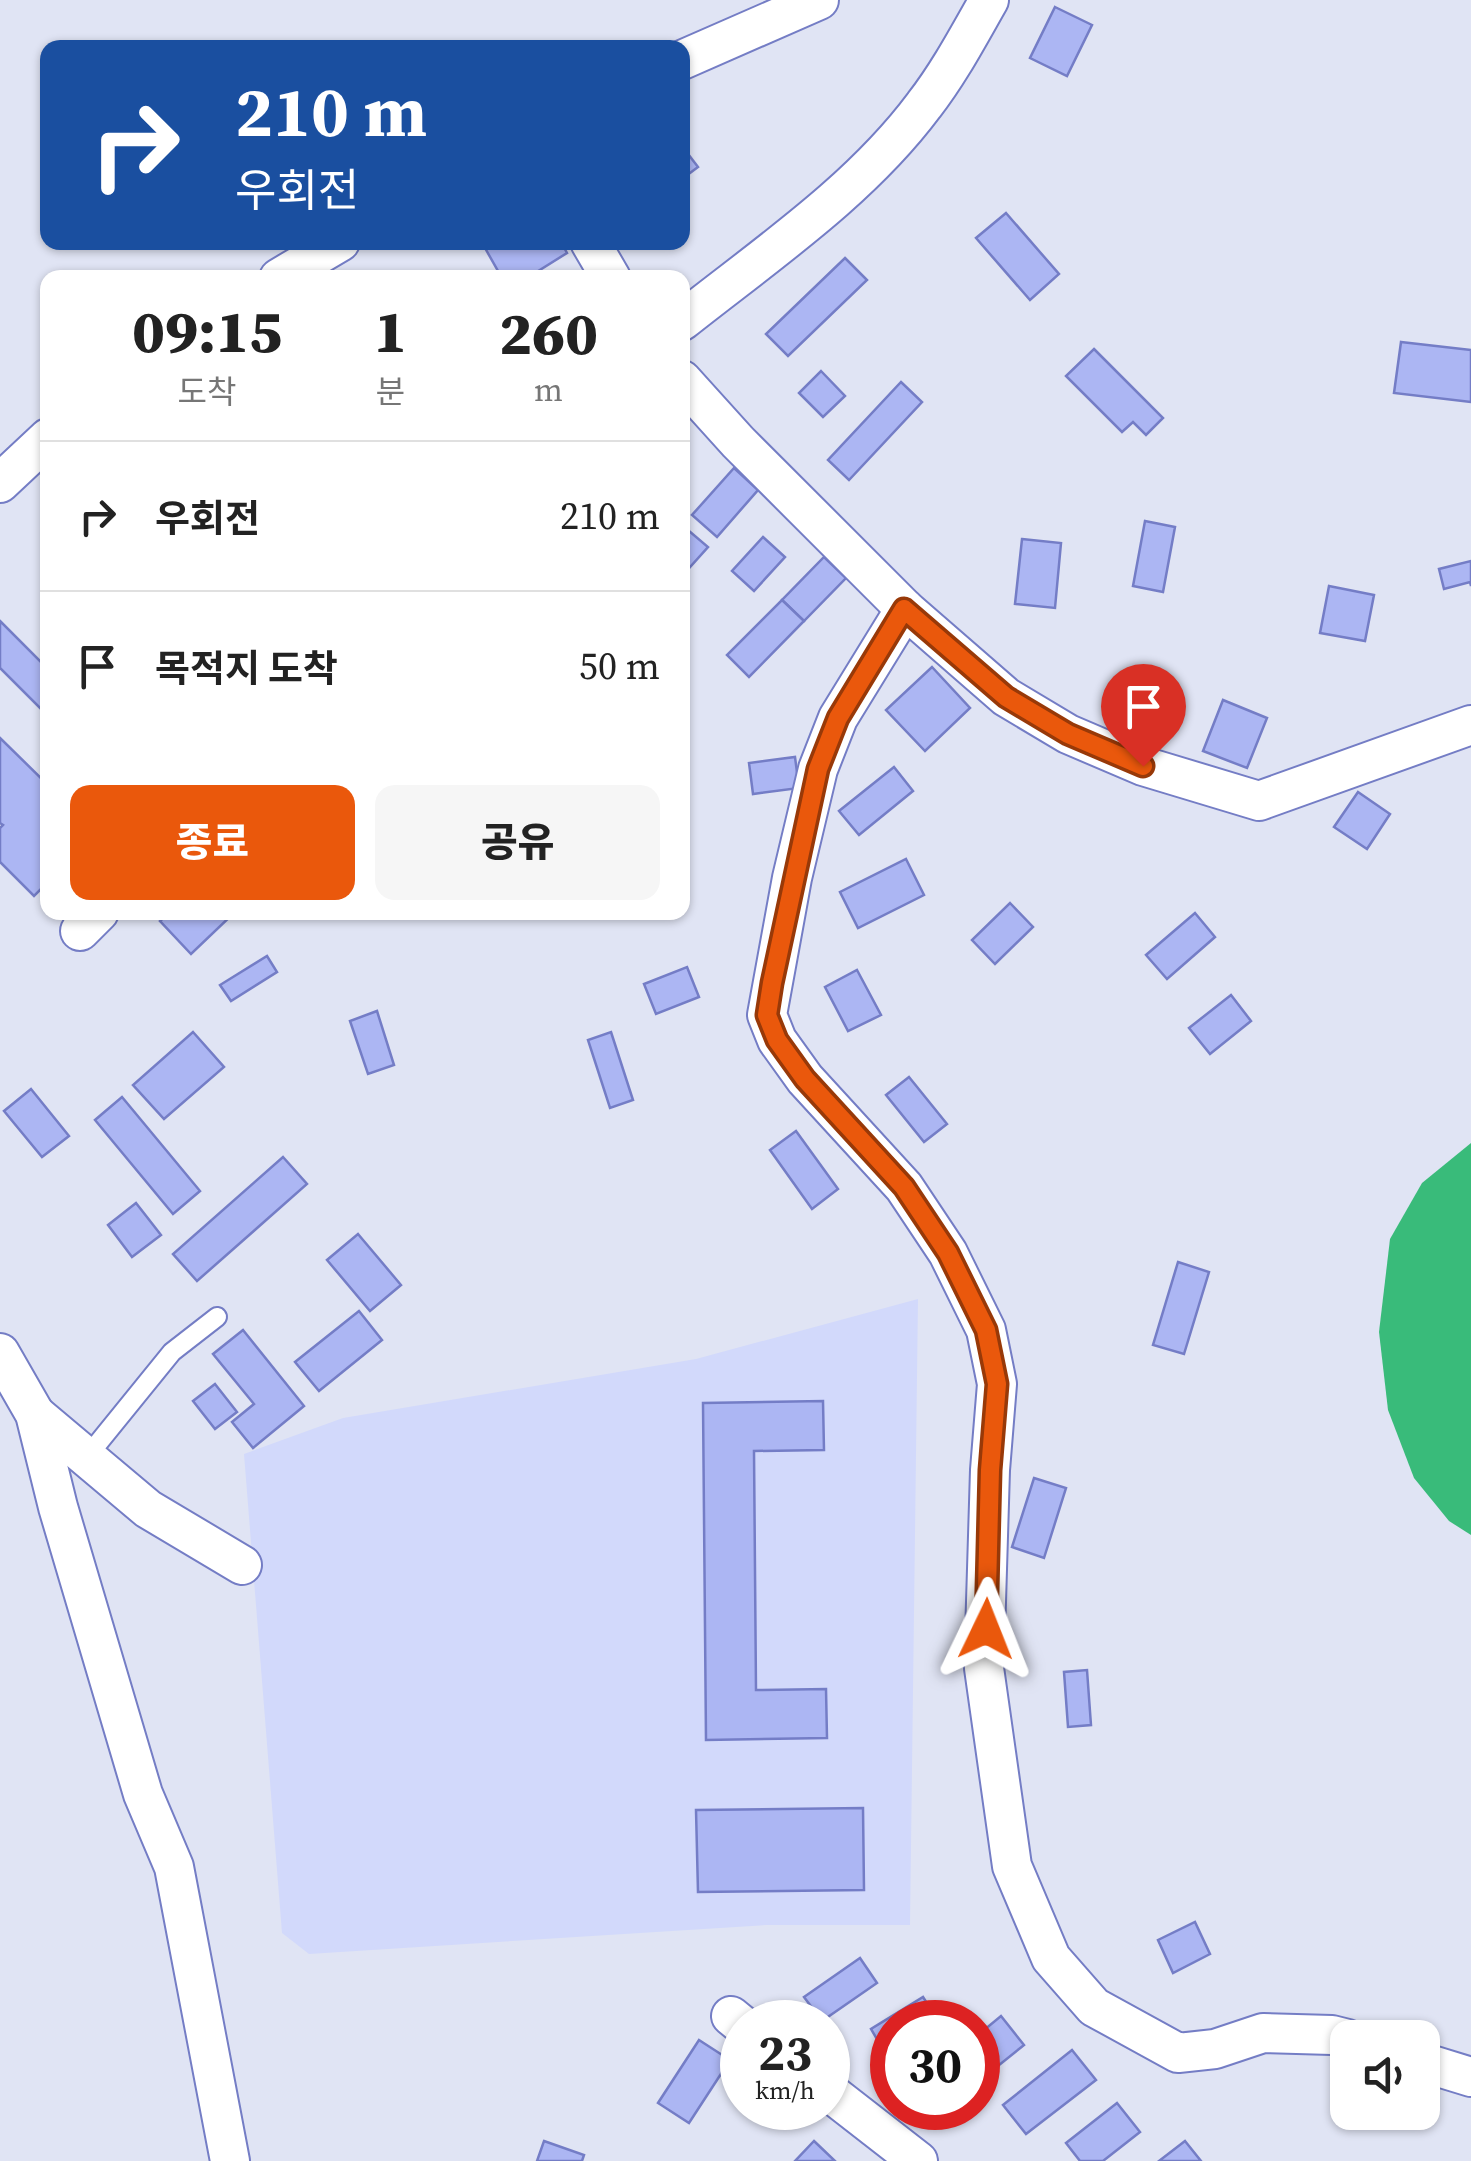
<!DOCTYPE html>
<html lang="ko">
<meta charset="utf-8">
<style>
:root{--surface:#fff;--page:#f6f6f6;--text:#222;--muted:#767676;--line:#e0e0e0;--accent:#ea580c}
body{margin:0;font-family:"Source Serif 4","Noto Sans KR",serif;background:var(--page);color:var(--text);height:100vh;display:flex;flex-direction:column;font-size:38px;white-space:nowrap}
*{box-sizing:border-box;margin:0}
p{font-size:32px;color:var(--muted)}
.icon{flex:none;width:55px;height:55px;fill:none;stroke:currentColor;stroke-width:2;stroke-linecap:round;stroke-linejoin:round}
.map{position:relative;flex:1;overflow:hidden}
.details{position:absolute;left:40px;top:270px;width:650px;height:650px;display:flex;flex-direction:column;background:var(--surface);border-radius:20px;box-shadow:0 2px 8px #0004}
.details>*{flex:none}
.hud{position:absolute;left:40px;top:40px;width:650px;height:210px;border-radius:20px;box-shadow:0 2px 8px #0004;background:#1a4fa0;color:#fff;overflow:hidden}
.fabs{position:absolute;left:1330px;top:2020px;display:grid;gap:20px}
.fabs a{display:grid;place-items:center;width:110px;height:110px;border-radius:20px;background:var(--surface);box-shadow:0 2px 8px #0004;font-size:50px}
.speed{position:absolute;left:720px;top:2000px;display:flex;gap:20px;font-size:50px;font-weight:700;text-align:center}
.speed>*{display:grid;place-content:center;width:130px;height:130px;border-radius:50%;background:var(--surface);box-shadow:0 2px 8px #0004;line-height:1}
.speed small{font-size:25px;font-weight:400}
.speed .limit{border:15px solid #d22;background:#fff;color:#111}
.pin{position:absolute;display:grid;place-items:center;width:85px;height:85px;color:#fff;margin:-102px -42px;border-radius:50% 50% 50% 0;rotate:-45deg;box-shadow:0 0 10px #0007}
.pin .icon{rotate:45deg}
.me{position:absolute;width:110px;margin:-55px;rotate:2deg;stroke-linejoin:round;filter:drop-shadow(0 0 8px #0008)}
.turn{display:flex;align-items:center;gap:35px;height:210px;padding:0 30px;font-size:45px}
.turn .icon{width:130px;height:130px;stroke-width:2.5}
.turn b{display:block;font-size:70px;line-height:85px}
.eta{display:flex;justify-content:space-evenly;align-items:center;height:170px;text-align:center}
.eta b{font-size:60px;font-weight:800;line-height:70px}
.primary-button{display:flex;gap:20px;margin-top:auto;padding:20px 30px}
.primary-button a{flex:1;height:115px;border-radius:20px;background:var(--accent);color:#fff;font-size:40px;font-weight:800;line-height:115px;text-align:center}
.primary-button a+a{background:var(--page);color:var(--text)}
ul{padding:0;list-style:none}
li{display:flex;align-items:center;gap:30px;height:150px;padding:0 30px;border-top:2px solid var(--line)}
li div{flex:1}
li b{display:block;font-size:38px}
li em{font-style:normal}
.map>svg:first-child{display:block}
</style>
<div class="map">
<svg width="1471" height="2161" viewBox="0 0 1471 2161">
<rect width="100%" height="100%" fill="#e0e4f4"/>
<!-- built -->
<path fill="#d2d9fb" d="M918 1299 910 1925H766L309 1954 282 1933 244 1454 343 1418 696 1359Z"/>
<!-- forest -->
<path fill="#39bb7a" d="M1471 1143V1535L1449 1521 1414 1478 1388 1410 1379 1332 1390 1239 1422 1183Z"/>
<!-- building -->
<g fill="#acb6f3" stroke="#747dc6" stroke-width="2.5">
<path d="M1055 7 1092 25 1067 76 1030 58Z"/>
<path d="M682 146 698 167 682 179Z"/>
<path d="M1006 213 1059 274 1030 300 976 238Z"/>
<path d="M494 242H561L567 253 527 278H502L485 248Z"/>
<path d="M845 258 867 280 788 356 766 334Z"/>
<path d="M1401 342 1471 350V402L1394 393Z"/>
<path d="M1094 349 1163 418 1146 435 1133 422 1122 432 1066 376Z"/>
<path d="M821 371 845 396 823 417 799 393Z"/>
<path d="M901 382 922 402 849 480 828 460Z"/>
<path d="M734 468 758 490 717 537 692 515Z"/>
<path d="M1145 521 1175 527 1163 592 1133 586Z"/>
<path d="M682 525 708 547 682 576Z"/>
<path d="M763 537 785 557 754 591 732 571Z"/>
<path d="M1022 539 1061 543 1055 608 1015 604Z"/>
<path d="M824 557 846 578 804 621 782 600Z"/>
<path d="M1471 561V586L1470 582 1444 589 1439 569Z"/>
<path d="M1329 586 1374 595 1365 641 1320 633Z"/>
<path d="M782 600 804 621 749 677 727 655Z"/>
<path d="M0 621 48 669V716L0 668Z"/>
<path d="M932 667 970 708 925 751 886 710Z"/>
<path d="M1223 700 1267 718 1247 768 1203 751Z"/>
<path d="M0 738 48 785V882L34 896 0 862V828L3 825 0 823Z"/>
<path d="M795 757 799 788 753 794 749 763Z"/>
<path d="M894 767 913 791 859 835 839 811Z"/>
<path d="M1358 792 1390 814 1367 849 1334 827Z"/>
<path d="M906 859 924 895 858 928 840 892Z"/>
<path d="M1010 903 1033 927 995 964 972 940Z"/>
<path d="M170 912H235L191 954 160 921Z"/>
<path d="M1195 913 1215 937 1167 979 1146 955Z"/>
<path d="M267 956 277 972 231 1001 220 985Z"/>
<path d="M687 967 699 997 656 1014 644 984Z"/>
<path d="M857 970 881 1015 848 1031 825 987Z"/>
<path d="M1231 995 1251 1021 1210 1054 1189 1028Z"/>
<path d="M377 1011 394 1065 368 1074 350 1021Z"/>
<path d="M193 1032 224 1067 164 1119 133 1085Z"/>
<path d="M611 1032 633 1100 610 1108 588 1040Z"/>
<path d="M909 1077 947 1124 924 1142 886 1095Z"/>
<path d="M31 1089 69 1136 42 1157 4 1111Z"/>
<path d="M122 1097 200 1191 173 1214 95 1120Z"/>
<path d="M796 1131 838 1189 812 1209 770 1150Z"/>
<path d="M283 1157 307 1184 197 1281 173 1254Z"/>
<path d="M136 1203 161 1235 132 1257 108 1225Z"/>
<path d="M358 1234 401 1285 370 1311 327 1260Z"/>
<path d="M1178 1262 1209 1272 1184 1354 1153 1345Z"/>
<path d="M359 1311 382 1340 319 1391 295 1362Z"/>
<path d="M243 1330 304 1406 253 1448 232 1422 254 1404 213 1354Z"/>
<path d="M215 1384 237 1412 215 1429 193 1401Z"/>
<path d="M823 1401 824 1450 754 1451 756 1690 826 1689 827 1738 706 1740 703 1403Z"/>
<path d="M1034 1478 1066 1488 1044 1558 1012 1547Z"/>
<path d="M1087 1670 1091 1725 1068 1727 1064 1672Z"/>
<path d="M863 1808 864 1890 698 1892 696 1810Z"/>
<path d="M1195 1922 1210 1954 1173 1973 1158 1940Z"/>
<path d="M860 1958 877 1983 822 2021 804 1997Z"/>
<path d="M923 1997 939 2022H892V2055L888 2058 871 2029Z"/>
<path d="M1001 2016 1024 2045 978 2082V2035Z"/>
<path d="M699 2040 730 2060 689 2123 658 2103Z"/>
<path d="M1072 2050 1096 2080 1026 2134 1003 2105Z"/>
<path d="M1117 2103 1140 2132 1103 2161H1080L1066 2143Z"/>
<path d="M544 2141 584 2155 582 2161H537Z"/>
<path d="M814 2141 835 2161H795Z"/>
<path d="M1185 2141 1201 2161H1159Z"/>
</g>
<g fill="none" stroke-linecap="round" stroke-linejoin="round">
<!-- service casing -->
<g stroke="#747dc5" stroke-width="22">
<path id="service" d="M86 1458 172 1352 217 1317"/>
</g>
<!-- minor casing -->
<g stroke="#747dc5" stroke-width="42">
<g id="minor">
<path d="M682 60 819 0"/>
<path d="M590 242 611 278"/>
<path d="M279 278 340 242"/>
<path d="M682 321C765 255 860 191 924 105 949 73 969 35 989 0"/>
<path d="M682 380 738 442 905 609 1006 697 1068 734 1143 766 1259 801 1471 725"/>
<path d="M0 483 48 438"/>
<path d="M905 609 838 718 818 769 792 878 767 1015 777 1040 805 1079 904 1187 948 1253 986 1330 997 1384 990 1470 984 1668 1012 1866 1051 1958 1094 2007 1178 2053 1215 2049 1263 2033 1332 2035 1348 2039"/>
<path d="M80 931 99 912"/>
<path d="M0 1353 35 1414 58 1507 143 1794 174 1867 230 2161"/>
<path d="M35 1414 148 1509 242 1565"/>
<path d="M731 2016 742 2025"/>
<path d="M1422 2062 1471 2077"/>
<path d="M828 2091 918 2161"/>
</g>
</g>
<!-- service -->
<use href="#service" stroke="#fff" stroke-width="18"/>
<!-- minor -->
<use href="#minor" stroke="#fff" stroke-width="38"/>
</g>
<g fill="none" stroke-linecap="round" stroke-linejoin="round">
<!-- route casing -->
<g stroke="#983908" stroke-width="25">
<path id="route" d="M986 1629 990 1470 997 1384 986 1330 948 1253 904 1187 805 1079 777 1040 767 1015 772 983 818 769 838 718 904 609 1006 697 1068 734 1143 766"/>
</g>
<!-- route -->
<use href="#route" stroke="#ea580c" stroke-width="18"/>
</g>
</svg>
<div class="fabs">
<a><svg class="icon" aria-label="sound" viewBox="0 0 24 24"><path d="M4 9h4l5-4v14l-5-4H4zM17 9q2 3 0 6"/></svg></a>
</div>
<div class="speed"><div>23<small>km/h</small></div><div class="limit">30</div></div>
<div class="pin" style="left:1143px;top:766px;background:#d93025"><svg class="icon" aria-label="arrive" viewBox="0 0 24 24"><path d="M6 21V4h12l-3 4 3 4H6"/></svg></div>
<svg class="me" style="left:986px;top:1629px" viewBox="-20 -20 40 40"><path d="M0-17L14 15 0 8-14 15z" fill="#ea580c" stroke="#fff" stroke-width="4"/></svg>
<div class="hud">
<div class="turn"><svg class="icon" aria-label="right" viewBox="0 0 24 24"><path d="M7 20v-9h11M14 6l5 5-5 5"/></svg><div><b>210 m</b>우회전</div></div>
</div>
<section class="details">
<div class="eta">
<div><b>09:15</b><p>도착</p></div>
<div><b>1</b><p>분</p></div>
<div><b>260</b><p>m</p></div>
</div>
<ul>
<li><svg class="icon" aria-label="right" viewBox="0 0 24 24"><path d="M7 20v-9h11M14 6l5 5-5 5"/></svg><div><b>우회전</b></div><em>210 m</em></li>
<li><svg class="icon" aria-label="arrive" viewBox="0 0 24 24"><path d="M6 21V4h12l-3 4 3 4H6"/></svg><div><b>목적지 도착</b></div><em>50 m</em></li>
</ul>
<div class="primary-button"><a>종료</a><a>공유</a></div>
</section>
</div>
